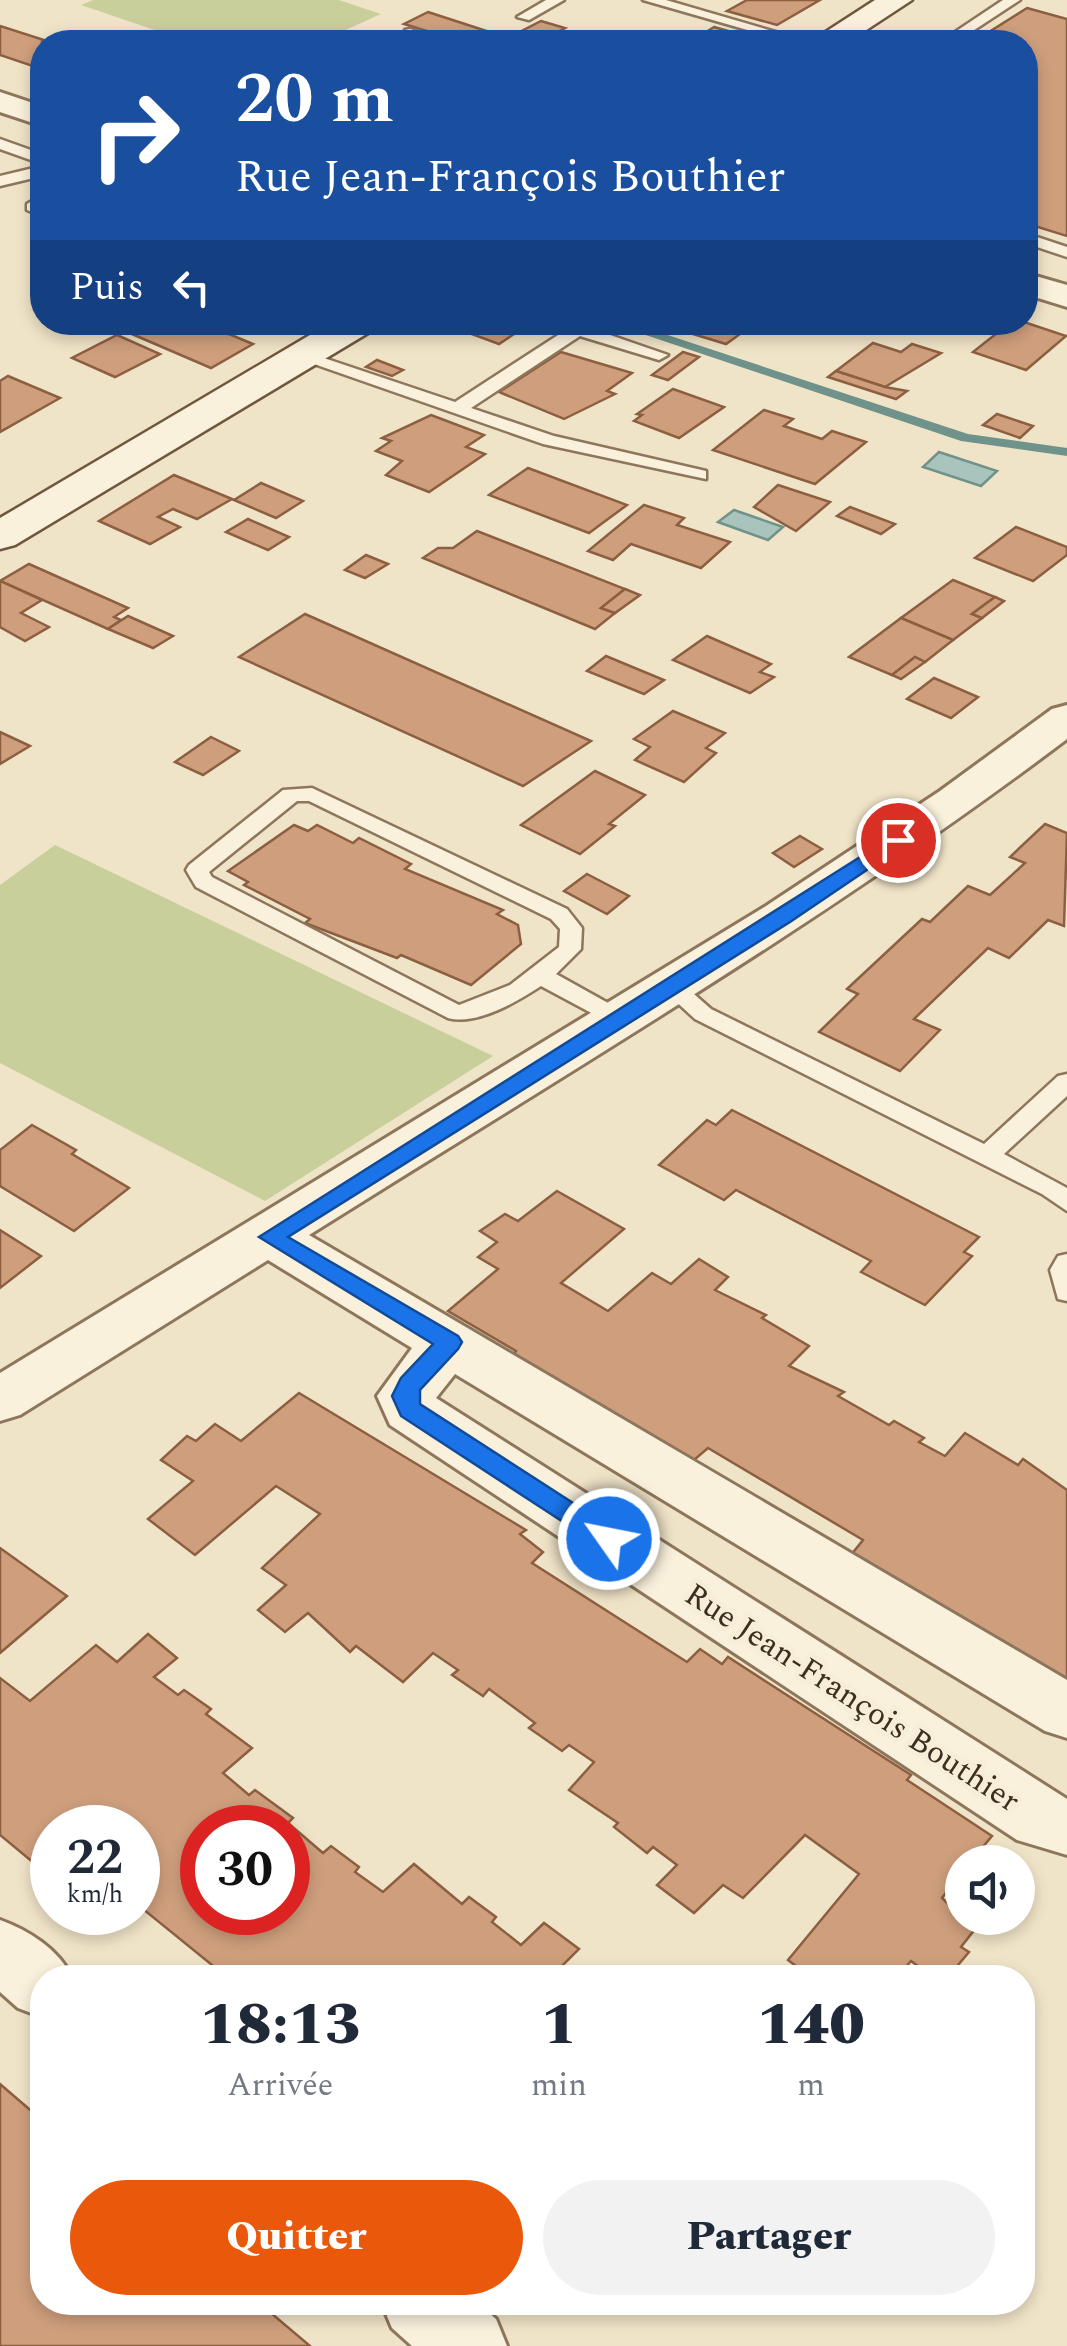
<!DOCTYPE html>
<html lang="fr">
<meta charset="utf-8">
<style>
:root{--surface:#fff;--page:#f2f2f3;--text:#1f2937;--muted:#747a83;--accent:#ea580c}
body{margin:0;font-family:Spectral,serif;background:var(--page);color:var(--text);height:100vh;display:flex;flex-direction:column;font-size:38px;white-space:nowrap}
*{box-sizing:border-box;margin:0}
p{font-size:32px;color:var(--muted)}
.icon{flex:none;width:55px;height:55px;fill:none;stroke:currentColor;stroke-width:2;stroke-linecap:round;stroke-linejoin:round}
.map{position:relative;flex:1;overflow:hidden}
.details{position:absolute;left:30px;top:1965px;width:1005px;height:350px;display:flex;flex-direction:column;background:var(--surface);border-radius:40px;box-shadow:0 5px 15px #0003}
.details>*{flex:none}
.guide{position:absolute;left:30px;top:30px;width:1008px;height:305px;border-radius:40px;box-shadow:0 5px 15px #0003;background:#1a4fa0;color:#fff;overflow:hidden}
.fabs{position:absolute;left:945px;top:1845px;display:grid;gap:20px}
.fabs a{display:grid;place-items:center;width:90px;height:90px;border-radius:50%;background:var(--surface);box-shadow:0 5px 15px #0003;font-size:50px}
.speed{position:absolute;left:30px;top:1805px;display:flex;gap:20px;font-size:50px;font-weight:700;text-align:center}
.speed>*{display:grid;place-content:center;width:130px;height:130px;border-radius:50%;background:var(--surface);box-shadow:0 5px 15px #0003;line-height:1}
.speed small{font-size:25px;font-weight:400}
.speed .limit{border:15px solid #d22;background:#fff;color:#111}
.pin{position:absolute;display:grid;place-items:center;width:85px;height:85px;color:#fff;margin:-42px;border:5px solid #fff;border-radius:50%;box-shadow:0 2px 10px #0007}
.me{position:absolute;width:110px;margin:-55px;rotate:303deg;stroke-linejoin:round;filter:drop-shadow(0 0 8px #0008)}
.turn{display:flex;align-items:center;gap:35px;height:210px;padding:0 40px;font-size:45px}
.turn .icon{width:130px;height:130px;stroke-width:2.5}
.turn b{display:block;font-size:70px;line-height:85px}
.then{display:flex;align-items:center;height:95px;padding:0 40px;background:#0003;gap:20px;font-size:38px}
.eta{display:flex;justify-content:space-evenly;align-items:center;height:170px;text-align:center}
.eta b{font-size:60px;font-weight:800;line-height:70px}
.primary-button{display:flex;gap:20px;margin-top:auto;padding:20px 40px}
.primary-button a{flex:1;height:115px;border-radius:60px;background:var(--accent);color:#fff;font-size:40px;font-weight:800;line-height:115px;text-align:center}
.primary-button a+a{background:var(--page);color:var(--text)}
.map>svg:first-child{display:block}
</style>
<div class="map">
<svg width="1067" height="2346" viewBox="0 0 1067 2346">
<rect width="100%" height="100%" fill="#f0e4c8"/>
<!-- green -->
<g fill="#c9cf9b">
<path d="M93 0H339L381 14 319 42H190L81 5Z"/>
<path d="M55 845 493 1056 265 1201 0 1063V885Z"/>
</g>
<!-- water -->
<g fill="#a9c4bc" stroke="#6f938a" stroke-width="2.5">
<path d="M939 452 997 471 981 486 923 467Z"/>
<path d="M734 510 783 527 768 540 718 522Z"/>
</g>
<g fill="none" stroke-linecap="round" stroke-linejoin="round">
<!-- stream -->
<path fill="#6f938a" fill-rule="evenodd" d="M607 322H628L968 434 1067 448V456L961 441Z"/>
</g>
<!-- building -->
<g fill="#cf9f7d" stroke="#8d5f41" stroke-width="2.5" fill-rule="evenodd">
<path d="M747 0H820L777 25 727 11Z"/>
<path d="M1027 8 1067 19V236L1025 223V42H973Z"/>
<path d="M428 12 508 38 522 42H462L404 24Z"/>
<path d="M541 21 565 28 539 42 508 38Z"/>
<path d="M0 26 50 42H42V74L34 70 39 68 0 55Z"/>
<path d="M714 27 764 41 693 40Z"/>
<path d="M104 322H142L158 328 170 322H200L253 344 211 368Z"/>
<path d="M468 322H532L499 344 458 329Z"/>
<path d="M654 322H718L714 326 740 334 726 344Z"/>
<path d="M994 322H1024L1066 336 1026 370 973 352 1006 326Z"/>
<path d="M117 335 160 354 115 377 72 358Z"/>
<path d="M873 343 901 352 912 344 941 353 885 387 836 371Z"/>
<path d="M561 352 632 373 607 391 615 394 564 419 499 392Z"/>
<path d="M683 352 699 357 668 380 652 375Z"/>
<path d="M377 360 403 370 392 376 366 367Z"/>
<path d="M836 371 885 387 907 391 896 399 828 377Z"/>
<path d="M8 376 60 398 0 432V381Z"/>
<path d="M673 389 724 407 679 438 634 421 642 415 637 414Z"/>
<path d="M764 410 793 419 784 426 822 439 832 431 866 442 815 484 713 450Z"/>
<path d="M997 414 1033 426 1020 438 983 425Z"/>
<path d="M431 415 484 435 466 447 485 454 429 492 386 475 402 461 376 451 391 441 382 438Z"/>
<path d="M528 468 627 505 589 533 489 495Z"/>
<path d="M174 475 232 499 197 519 173 509 158 517 180 527 150 544 99 521Z"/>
<path d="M261 483 303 501 276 518 234 500Z"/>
<path d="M778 485 830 502 796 531 754 507Z"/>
<path d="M644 505 684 518 677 525 730 542 701 568 631 544 613 560 588 551Z"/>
<path d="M850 507 895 524 881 534 837 516Z"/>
<path d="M248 519 289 537 268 550 226 532Z"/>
<path d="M1016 527 1067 547V555L1033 581 975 558Z"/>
<path d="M477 531 625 589 601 608 615 613 595 629 423 558 438 548H453Z"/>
<path d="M366 555 388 564 365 578 345 570Z"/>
<path d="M29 564 128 608 114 617 121 620 108 629 0 581Z"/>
<path d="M953 580 995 597 972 614 982 618 953 640 901 618Z"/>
<path d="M0 581 42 600 21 613 49 627 25 641 0 627Z"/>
<path d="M625 589 640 595 615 613 601 608Z"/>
<path d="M995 597 1004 601 982 618 972 614Z"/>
<path d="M305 614 591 741 523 786 239 657Z"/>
<path d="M128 616 173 636 153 648 108 629Z"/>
<path d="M901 618 953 640 925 662 915 657 892 675 849 657Z"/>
<path d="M707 636 771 664 760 672 774 677 750 693 673 660Z"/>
<path d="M606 656 630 666 664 680 644 694 587 671Z"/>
<path d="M915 657 925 662 901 679 892 675Z"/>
<path d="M934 678 978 697 951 718 907 699Z"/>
<path d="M673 711 725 733 706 748 716 753 684 782 635 760 650 747 634 739Z"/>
<path d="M0 732 30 746 0 764Z"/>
<path d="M211 737 239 751 203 775 175 762Z"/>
<path d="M595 771 645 795 609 824 615 826 580 854 521 825Z"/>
<path d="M1045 824 1067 833 1064 926 1048 920 1009 958 988 948 914 1019 940 1030 900 1071 819 1032 858 994 847 989 922 919 930 922 968 886 990 895 1025 863 1010 857Z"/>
<path d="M294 825 308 831 317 825 353 843 359 838 411 864 405 869 503 910 497 914 518 925 521 944 471 985 401 955 397 958 305 923 310 919 244 885 248 882 228 871Z"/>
<path d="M800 836 822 849 794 867 773 853Z"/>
<path d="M587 874 629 896 607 914 564 891Z"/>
<path d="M732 1110 979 1237 964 1252 972 1256 925 1305 861 1272 871 1261 736 1190 724 1200 659 1165 707 1120 716 1125Z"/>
<path d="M32 1125 76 1150 72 1154 129 1188 74 1231 0 1186V1150Z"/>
<path d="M557 1191 624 1229 561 1283 608 1311 652 1273 671 1284 699 1259 728 1277 715 1290 766 1315 762 1318 809 1346 789 1366 844 1392 838 1396 889 1425 894 1421 924 1438 919 1442 945 1456 965 1433 1018 1465 1023 1459 1067 1490V1682L851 1555 863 1540 708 1448 694 1460 673 1448 668 1452 511 1357 516 1351 448 1311 498 1269 478 1257 497 1242 480 1231 505 1214 518 1221Z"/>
<path d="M0 1230 41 1256 0 1288Z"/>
<path d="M299 1393 526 1530 520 1534 543 1552 532 1563 687 1662 700 1649 722 1664 728 1657 911 1775 907 1780 992 1836 970 1862H962V1872L942 1898 962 1918 979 1924 961 1947 969 1952 947 1978H934L911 1961 896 1978H812L788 1960 859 1874 805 1835 743 1898 723 1885 694 1913 657 1885 677 1865 653 1847 647 1853 614 1827 618 1823 569 1790 594 1762 569 1745 562 1751 529 1728 535 1723 489 1689 483 1696 452 1675 458 1670 433 1653 403 1682 356 1646 350 1652 308 1613 285 1632 258 1610 286 1585 262 1568 320 1514 276 1486 195 1555 148 1519 193 1481 161 1460 187 1436 196 1441 215 1424 241 1441Z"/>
<path d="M0 1548 67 1596 0 1653Z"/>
<path d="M148 1634 177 1658 154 1677 178 1695 184 1690 211 1709 206 1714 252 1748 223 1773 249 1795 255 1790 293 1818 288 1823 323 1853 331 1846 359 1867 355 1872 383 1892 414 1864 462 1904 469 1897 496 1917 492 1922 521 1945 544 1923 579 1949 550 1978H228L138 1905V1828H52V1878L0 1835V1678L30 1701 96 1645 117 1662ZM202 1828H288V1912H202Z"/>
<path d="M0 2084 42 2120V2302H258L310 2346H0Z"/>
</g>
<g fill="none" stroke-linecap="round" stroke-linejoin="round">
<!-- service casing -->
<g stroke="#8d765c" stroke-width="5">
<g id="service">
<path d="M546 0H564L529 20 517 17Z"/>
<path d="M643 0H666L810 42H789Z"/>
<path d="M1003 0H1020L956 42H940Z"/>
<path d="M410 29 443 39 445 42H425L405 36V30Z"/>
<path d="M0 139 42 154V164L0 149Z"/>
<path d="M42 166V176L0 186V176Z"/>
<path d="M42 195V216L27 210V204Z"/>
<path d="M1025 233 1067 247V257L1025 243Z"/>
<path d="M572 326H584L668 355 659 360 580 336 471 408 554 436 706 471V479L543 444 294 357 309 353 455 402Z"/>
<path d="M312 788 567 909 582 928 581 949 556 974 626 1013 630 1018 626 1023H610L541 986C518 1001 477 1026 448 1018L196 887 186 870 189 865 283 790ZM297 801H309L551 919 560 929 559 947 510 985 459 1005 212 877 209 872Z"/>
<path d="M670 977 678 980 711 1009 984 1144 1058 1076 1067 1074V1096L1004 1154 1067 1188V1211L1042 1194 695 1019 658 985Z"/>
<path d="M1067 1254V1301L1058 1299 1050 1270 1058 1256Z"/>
</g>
</g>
<!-- minor casing -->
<g stroke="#8d765c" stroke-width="6">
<g id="minor">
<path d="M0 92 42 106V126L0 112Z"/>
<path d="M1025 273 1067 285V307L1025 294Z"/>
<path d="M1067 705V739C826 921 565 1074 309 1235L1067 1680V1738L1045 1731 455 1374 436 1398 1067 1799V1855L1017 1840 390 1425 377 1396 412 1348 268 1260 20 1415 0 1421V1373L766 906 940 791 1052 709Z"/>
<path d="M0 1920C28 1930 60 1950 72 1978H42V2017L18 2008 0 1992Z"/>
<path d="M381 2302H476L496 2319 507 2346H412L392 2328Z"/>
</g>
</g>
<!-- secondary casing -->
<g stroke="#6f573f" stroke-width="5">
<g id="secondary">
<path d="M875 0H912L848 42H810Z"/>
<path d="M332 322H378L373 330 15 545 0 549V518Z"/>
</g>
</g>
<!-- service -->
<use href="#service" fill="#faf1dc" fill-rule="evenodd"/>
<!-- minor -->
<use href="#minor" fill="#faf1dc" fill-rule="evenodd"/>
<!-- secondary -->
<use href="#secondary" fill="#faf1dc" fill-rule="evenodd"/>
</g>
<!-- route -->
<path fill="#1a73e8" stroke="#114b97" stroke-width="2.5" d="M898 833 905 835V844L790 922 288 1237 458 1336 462 1342 458 1349 420 1390V1404L618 1532 622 1539 618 1546H600L401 1416 392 1396 401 1378 433 1344 259 1237Z"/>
<g text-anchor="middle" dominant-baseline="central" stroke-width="10" stroke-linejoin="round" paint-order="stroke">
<!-- street labels -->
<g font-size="32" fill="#3d2e20" stroke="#f7eed8">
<text transform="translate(852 1698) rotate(33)">Rue Jean-François Bouthier</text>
</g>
</g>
</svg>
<div class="fabs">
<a><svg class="icon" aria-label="sound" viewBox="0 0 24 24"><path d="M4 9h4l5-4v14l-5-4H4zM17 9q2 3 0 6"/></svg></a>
</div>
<div class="speed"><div>22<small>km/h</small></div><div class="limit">30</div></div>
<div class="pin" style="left:898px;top:840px;background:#d93025"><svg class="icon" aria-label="arrive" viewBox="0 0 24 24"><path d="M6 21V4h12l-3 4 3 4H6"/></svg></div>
<svg class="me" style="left:609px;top:1539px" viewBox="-20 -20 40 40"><circle r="17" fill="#1a73e8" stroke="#fff" stroke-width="3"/><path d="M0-11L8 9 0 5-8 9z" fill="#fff"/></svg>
<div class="guide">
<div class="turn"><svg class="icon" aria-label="right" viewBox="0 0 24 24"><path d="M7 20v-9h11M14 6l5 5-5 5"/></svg><div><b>20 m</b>Rue Jean-François Bouthier</div></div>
<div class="then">Puis<svg class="icon" aria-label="left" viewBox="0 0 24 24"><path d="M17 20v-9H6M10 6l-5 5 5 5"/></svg></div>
</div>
<section class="details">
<div class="eta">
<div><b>18:13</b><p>Arrivée</p></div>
<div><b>1</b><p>min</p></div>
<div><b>140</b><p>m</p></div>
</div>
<div class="primary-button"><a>Quitter</a><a>Partager</a></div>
</section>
</div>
